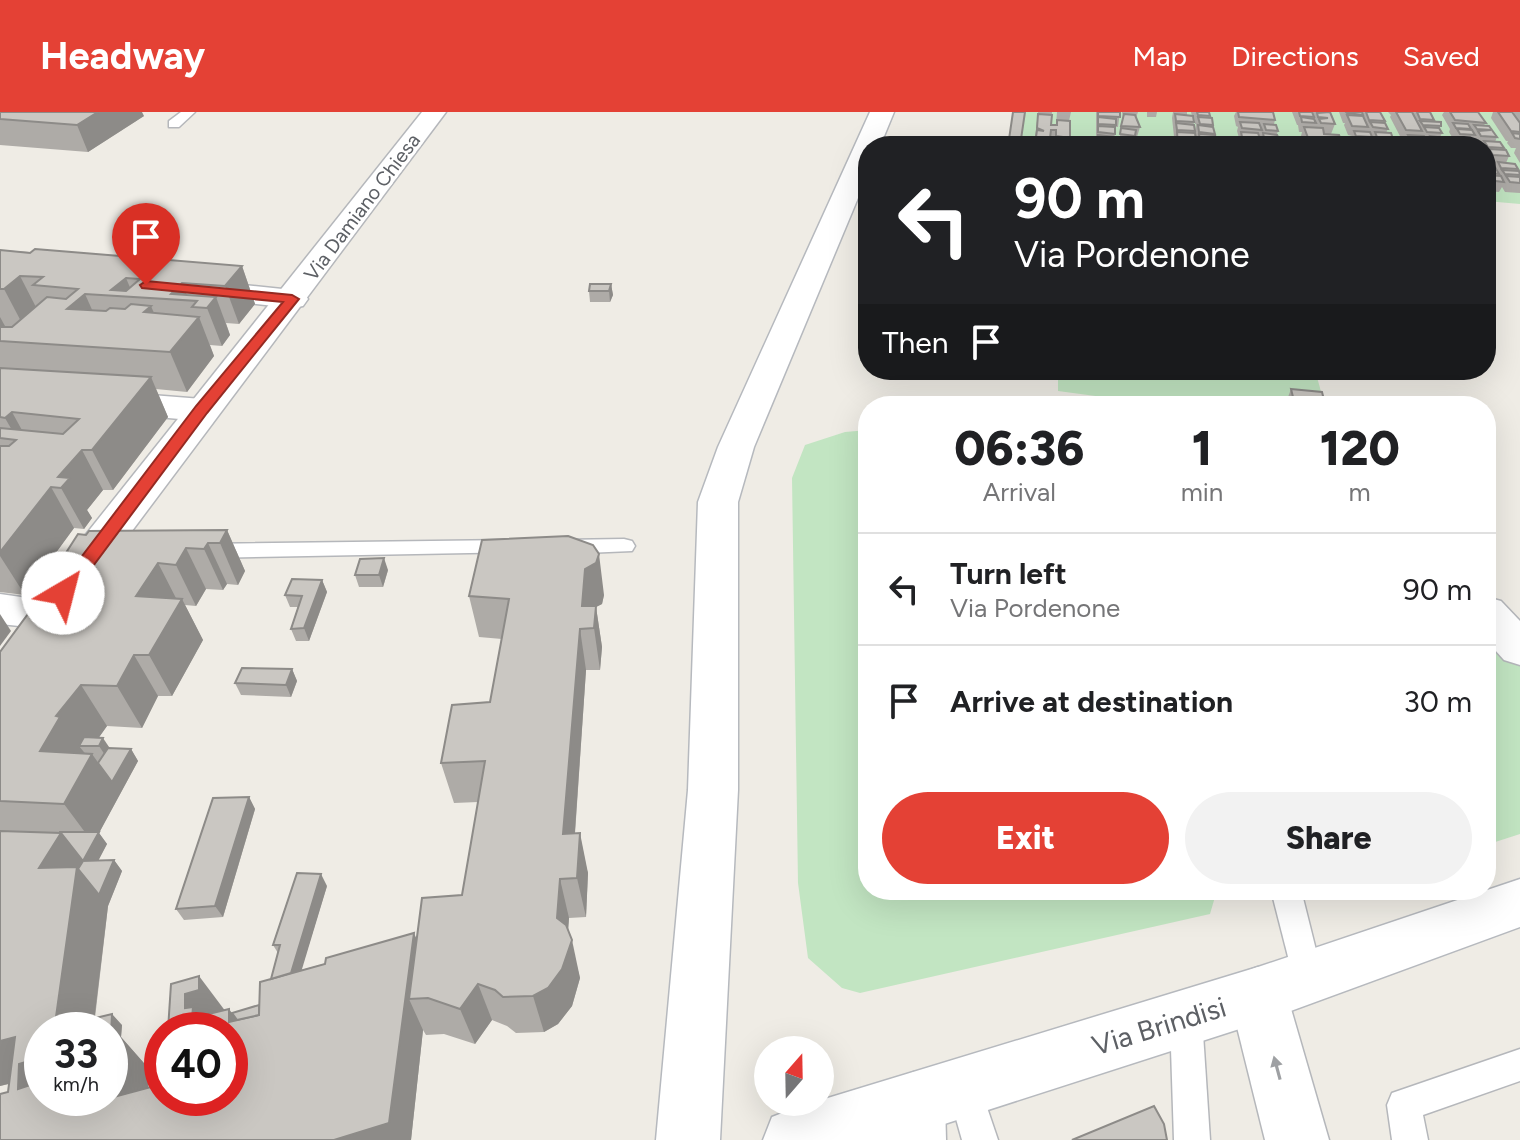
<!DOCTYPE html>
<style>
:root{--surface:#fff;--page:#f2f2f2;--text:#202124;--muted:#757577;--line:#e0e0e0;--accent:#e44135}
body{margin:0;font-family:Figtree,sans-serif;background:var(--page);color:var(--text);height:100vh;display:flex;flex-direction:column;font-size:30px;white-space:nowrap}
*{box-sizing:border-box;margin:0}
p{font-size:26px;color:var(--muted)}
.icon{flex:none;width:44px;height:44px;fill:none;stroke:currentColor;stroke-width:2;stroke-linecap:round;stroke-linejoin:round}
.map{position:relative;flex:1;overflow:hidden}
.drawer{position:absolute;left:858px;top:284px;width:638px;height:504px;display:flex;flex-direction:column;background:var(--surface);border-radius:32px;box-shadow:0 8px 32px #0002}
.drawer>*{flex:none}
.top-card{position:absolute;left:858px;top:24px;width:638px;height:244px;border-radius:32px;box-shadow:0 8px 32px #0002;background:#202124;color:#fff;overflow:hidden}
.needle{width:52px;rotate:20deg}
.controls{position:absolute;left:754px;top:924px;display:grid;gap:16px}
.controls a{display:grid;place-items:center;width:80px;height:80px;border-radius:50%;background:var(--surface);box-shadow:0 8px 32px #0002;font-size:40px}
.speed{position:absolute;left:24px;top:900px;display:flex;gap:16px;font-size:40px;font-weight:700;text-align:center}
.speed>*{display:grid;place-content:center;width:104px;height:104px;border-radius:50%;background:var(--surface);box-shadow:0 8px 32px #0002;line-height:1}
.speed small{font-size:20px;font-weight:400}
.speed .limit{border:12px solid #d22;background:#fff;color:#111}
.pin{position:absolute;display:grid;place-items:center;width:68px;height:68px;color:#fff;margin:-82px -34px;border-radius:50% 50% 50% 0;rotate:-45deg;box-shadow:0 0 8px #0007}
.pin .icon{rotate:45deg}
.me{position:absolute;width:88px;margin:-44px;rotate:37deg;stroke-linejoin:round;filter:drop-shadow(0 0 6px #0008)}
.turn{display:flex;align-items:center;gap:28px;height:168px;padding:0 24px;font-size:36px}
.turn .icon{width:104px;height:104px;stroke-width:2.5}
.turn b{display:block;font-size:56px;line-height:68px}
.then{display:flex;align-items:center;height:76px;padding:0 24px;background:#0003;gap:16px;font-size:30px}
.eta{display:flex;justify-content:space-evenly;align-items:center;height:136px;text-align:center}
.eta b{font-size:48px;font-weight:800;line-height:56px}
.button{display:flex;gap:16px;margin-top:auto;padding:16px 24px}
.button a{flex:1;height:92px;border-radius:48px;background:var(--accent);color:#fff;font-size:32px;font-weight:800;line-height:92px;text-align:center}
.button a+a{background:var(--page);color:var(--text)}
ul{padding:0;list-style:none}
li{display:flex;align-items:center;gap:24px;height:112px;padding:0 24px;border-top:2px solid var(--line)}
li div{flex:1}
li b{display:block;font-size:30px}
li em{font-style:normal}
header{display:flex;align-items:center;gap:48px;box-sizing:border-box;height:112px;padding:0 40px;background:var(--accent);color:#fff}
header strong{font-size:38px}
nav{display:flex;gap:44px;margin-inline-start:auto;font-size:28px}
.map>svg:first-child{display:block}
</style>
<header>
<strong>Headway</strong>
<nav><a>Map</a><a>Directions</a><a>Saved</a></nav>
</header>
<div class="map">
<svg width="1520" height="1028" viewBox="0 0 1520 1028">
<rect width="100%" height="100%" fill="#efece5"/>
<!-- green -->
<g fill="#c2e5c2">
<path d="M1013 0H1520V92L1486 89V34H1008Z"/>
<path d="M1058 258H1315L1325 294H1170L1058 279Z"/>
<path d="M868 318V778H1217L1210 802 860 881 842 876 808 846 798 771 792 366 805 333 845 320Z"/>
<path d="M1486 515 1520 552V722L1486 733Z"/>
</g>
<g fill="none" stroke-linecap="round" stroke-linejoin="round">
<!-- service casing -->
<g stroke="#b5b7bb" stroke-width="3">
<g id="service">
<path d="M181 0H195L179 15H169V9Z"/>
<path d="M624 427 632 429 635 434 632 439 562 442 554 440 551 435 554 430 562 428Z"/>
<path d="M513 428 521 430 524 435 521 440 206 446 198 444 195 439 198 434 206 432Z"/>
<path d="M1271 778H1301L1323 866 1318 876 1307 881 1296 876Z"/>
<path d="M1186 890 1197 895 1202 906 1210 1028H1174L1170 906 1175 895Z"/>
<path d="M1520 937V969L1423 1003 1428 1028H1392L1387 993 1392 981Z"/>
<path d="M964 958 976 963 998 1028H962L947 975 952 963Z"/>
</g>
</g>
<!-- minor casing -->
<g stroke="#b5b7bb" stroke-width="3">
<g id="minor">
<path d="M194 168 292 178 303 180 308 187 303 194 292 196 183 184 179 177 183 170Z"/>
<path d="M0 271 202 287 215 290 220 298 215 306 202 309 0 291Z"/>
<path d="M0 482 63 491 70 502 63 513 48 517 0 512Z"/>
<path d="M1486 485 1501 489 1520 509V553L1504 548 1486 528Z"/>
<path d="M1258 855 1279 863 1287 883 1329 1028H1265L1229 883 1237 863Z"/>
<path d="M914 960 936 969 945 991 946 1028H882L883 991 892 969Z"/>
</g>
</g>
<!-- tertiary casing -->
<g stroke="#b5b7bb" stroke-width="3">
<path id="tertiary" d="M422 0H446L90 475 75 479 60 475 54 465 60 455Z"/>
</g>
<!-- secondary casing -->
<g stroke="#b6b9be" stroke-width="3">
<g id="secondary">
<path d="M870 0H894L880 34H868V62L754 335 738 390V678L720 1028H656L688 678 698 390 718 335Z"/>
<path d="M1520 767V815L1258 911 895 1028H763L772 1005 795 996 1258 855Z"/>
</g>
</g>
<!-- service -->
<use href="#service" fill="#fff" fill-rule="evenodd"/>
<!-- minor -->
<use href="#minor" fill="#fff" fill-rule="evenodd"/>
<!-- tertiary -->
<use href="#tertiary" fill="#fff" fill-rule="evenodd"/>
<!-- secondary -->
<use href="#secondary" fill="#fff" fill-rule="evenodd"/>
</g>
<!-- wall -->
<g fill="#aeaba7" fill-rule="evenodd">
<path d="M0 0 144 4 88 40 0 33Z"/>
<path d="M1038 0H1052L1051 13H1056L1057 0H1071L1069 9 1070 26 1068 34H1054V28L1050 27 1049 34H1034Z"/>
<path d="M1096 0H1120L1118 15H1116L1115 18 1114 33 1118 34 1123 7 1122 0H1138L1136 6 1140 15 1137 25H1135V26L1139 32 1138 34H1096Z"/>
<path d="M1147 0H1157L1156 5H1147Z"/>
<path d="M1173 0H1187V3L1192 4 1191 0H1209V6L1213 13 1216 34H1197L1196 26 1197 34H1175L1172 6ZM1193 4H1194L1195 12H1196L1195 23Z"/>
<path d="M1236 0H1273L1275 8 1274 12 1278 19 1277 22 1279 27 1278 30 1281 34H1239L1238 30 1239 26 1237 19 1238 15 1236 14 1234 4Z"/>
<path d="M1292 0H1330L1335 12 1331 22 1343 34H1304L1301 24 1302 20H1299L1298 13H1297Z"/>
<path d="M1339 0H1380L1385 9 1384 11 1388 17 1386 21 1393 27 1392 28 1397 34 1352 33 1350 28 1352 24 1348 23 1344 13 1345 11H1343Z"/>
<path d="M1388 0H1430L1434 8 1433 10 1441 14 1439 17 1442 21 1440 25 1448 32 1447 34H1405L1404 32 1406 28H1402L1390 5 1391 3Z"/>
<path d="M1444 0H1478L1486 11 1484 13 1497 25 1495 30 1504 36V38L1509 44 1506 51 1518 57 1517 59 1520 60V81L1505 80 1502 75 1499 80 1486 79V34H1459L1460 32H1455L1452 27 1453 25H1452L1449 20 1450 17 1442 3Z"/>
<path d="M1493 0H1512L1513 2 1514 0H1520V51L1514 41 1516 36H1511L1507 31 1508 29H1506L1491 6Z"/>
<path d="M0 138 242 154 255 192 239 212 226 211 230 223 222 234 210 233 214 244 187 280 156 277 168 305 113 378H103L87 398 92 406 84 417 74 416 25 483 0 480Z"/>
<path d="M611 172 613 183 610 190H590L589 179Z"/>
<path d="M1291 277 1325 292 1324 294H1288L1287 288Z"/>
<path d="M227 418 245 459 238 473 227 472 223 478 206 477 196 494 185 493 203 528 172 584H158L142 616 107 614 98 626 110 636 131 637 138 649 99 721 107 732 98 748H114L122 759 108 794 95 906 122 913 121 925 150 958 148 976 162 986 224 898 232 901 259 893 271 867 278 841 273 833 327 774 301 858 417 827 462 783 478 690 454 691 441 651 490 590 502 527 479 525 469 484 604 483 602 492 596 495 602 535 600 558H586L575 722 588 761 586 805 569 806 568 819 580 866 572 894 558 912 544 920 516 921 507 914 492 908 475 932 444 922 426 923 423 918 411 1028H0L9 972 0 974V540L65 452 62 447 86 423Z"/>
<path d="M388 458 383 475H359L355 463Z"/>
<path d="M322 468 327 480 309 529H296L291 517 298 495H290L285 483Z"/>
<path d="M292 557 297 569 291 585 241 583 235 571Z"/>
<path d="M249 685 255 697 223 805 184 808 176 797Z"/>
</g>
<!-- shaded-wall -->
<g fill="#8d8b88">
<path d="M98 0H142L144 4 88 40 77 13Z"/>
<path d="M242 154 255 192 239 212 225 174Z"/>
<path d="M20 164 39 201 24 215 4 177Z"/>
<path d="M126 166 134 185 111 178Z"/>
<path d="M182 171 189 188 171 182Z"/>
<path d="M611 172 613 183 610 190 609 179Z"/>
<path d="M85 182 102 220 67 197Z"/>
<path d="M216 185 230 223 222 234 207 196Z"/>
<path d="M151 194 167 232 144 200Z"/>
<path d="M0 205 5 214 0 218Z"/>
<path d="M199 205 214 244 187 280 170 240Z"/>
<path d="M151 265 168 305 113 378 92 338Z"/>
<path d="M12 300 34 340 28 346 5 306Z"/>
<path d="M82 338 103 378 87 398 92 406 84 417 61 376 58 365Z"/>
<path d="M51 375 74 416 25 483 0 444V440Z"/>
<path d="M227 418 245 459 238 473 220 431Z"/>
<path d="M208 431 227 472 223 478 204 437Z"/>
<path d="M186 436 206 477 196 494 176 453Z"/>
<path d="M599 442 604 483 602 492 596 495 602 535 600 558 594 516 582 494 585 457Z"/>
<path d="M384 446 388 458 383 475 379 463Z"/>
<path d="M158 451 179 492 182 487 203 528 172 584 149 543 136 484Z"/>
<path d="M322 468 327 480 309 529 304 516Z"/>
<path d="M0 502 11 519 0 534Z"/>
<path d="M580 517 586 558 572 762 563 722Z"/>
<path d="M134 543 158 584 142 616 117 574Z"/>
<path d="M292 557 297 569 291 585 286 573Z"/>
<path d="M81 573 107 614 93 634H79L88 645 40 639 56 604Z"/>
<path d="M103 626 111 638 107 646 99 634Z"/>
<path d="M131 637 138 649 99 721 107 732 92 761 83 749 93 731 64 692 92 642 112 670Z"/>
<path d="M249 685 255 697 223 805 215 794Z"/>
<path d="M61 721 92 761 114 748 122 759 108 794 93 918H61L55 912 39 756Z"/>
<path d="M580 721 588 761 586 805 577 766Z"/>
<path d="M321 762 327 774 296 877 289 867Z"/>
<path d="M560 767 569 806 566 844 557 806Z"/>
<path d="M414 821 430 858 409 887 423 918 411 1028H334Z"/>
<path d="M572 828 580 866 572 894 558 912 544 920 533 884Z"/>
<path d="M199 864 226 900 202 918 185 896V882Z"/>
<path d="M478 872 492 908 475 932 460 897Z"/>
<path d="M229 897 255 933 229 910Z"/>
<path d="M112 902 122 913 121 925 150 958 144 1019 110 985Z"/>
<path d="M15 925 42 945V986L18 977 19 969 0 974V929Z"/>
</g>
<!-- building -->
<g fill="#cac7c2" stroke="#8d8b88" stroke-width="2" fill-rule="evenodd">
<path d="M0 0H98L77 13 0 7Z"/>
<path d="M1013 0H1025L1020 34H1008Z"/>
<path d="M1098 0H1120V5L1098 4Z"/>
<path d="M1197 0H1209L1210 4 1198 3Z"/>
<path d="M1238 0H1273L1275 8 1239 5Z"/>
<path d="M1299 0H1312L1314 5 1300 4Z"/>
<path d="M1330 0 1335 12 1321 11 1319 7 1328 6 1318 5 1317 1Z"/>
<path d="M1346 0H1362L1363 3 1347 1Z"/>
<path d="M1366 0H1380L1385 9 1369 8Z"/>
<path d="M1396 0H1412L1422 19 1406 18Z"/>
<path d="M1417 0H1430L1434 8 1420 7Z"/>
<path d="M1450 0H1478L1486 11 1455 8Z"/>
<path d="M1498 0H1512L1520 11V20L1511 19Z"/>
<path d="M1038 2 1052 3 1051 13H1057V8L1070 9V26L1056 24V18H1051L1050 26 1036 25 1037 18 1044 19 1037 16Z"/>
<path d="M1124 2 1135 3 1140 15 1121 14Z"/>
<path d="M1175 2 1193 4 1194 10 1176 9Z"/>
<path d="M1347 3 1363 4 1368 15 1352 14Z"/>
<path d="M1098 5 1116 7V13L1098 12Z"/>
<path d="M1198 5 1212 6 1213 13 1200 12Z"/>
<path d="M1301 5 1314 7 1316 11 1302 10Z"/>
<path d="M1420 9 1441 10V14L1423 13Z"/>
<path d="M1240 10 1259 11 1262 18 1242 16Z"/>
<path d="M1370 10 1385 11 1388 17 1373 15Z"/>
<path d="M1176 11 1194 13 1195 19 1177 18Z"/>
<path d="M1453 11 1468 12 1471 17 1456 16Z"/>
<path d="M1264 12 1276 13 1278 19 1266 18Z"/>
<path d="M1198 13 1213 15 1215 22 1199 20Z"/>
<path d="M1474 13 1489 14 1497 25 1481 24 1478 19 1491 18 1477 17Z"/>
<path d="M1098 14 1115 15V22L1098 20Z"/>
<path d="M1304 15 1323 16 1324 22 1339 23 1343 34H1329L1327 28H1322L1325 34H1311Z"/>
<path d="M1424 15 1439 16 1442 21 1427 20Z"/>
<path d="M1121 16 1136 18 1135 24 1120 22Z"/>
<path d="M1457 17 1472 18 1475 23 1460 22Z"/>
<path d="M1354 19 1370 20 1372 25 1356 24Z"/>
<path d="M1177 20 1195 21 1197 34H1178Z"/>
<path d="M1241 20 1258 21 1260 27 1242 25Z"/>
<path d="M1375 20 1391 21 1393 27 1377 25Z"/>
<path d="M1263 21 1277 23 1279 27 1264 26Z"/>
<path d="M1512 21 1520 22V27L1515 26Z"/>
<path d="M1199 22 1215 23 1216 32 1200 31Z"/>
<path d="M1098 23 1114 25V30L1098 28Z"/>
<path d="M1408 23 1424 24 1428 31 1412 30Z"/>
<path d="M1430 24 1444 26 1448 32 1433 31Z"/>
<path d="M1120 25 1139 27V32L1120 30Z"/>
<path d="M1357 26 1373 27 1376 32 1359 31Z"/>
<path d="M1036 27 1050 28 1049 34 1035 33Z"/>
<path d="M1245 27 1265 29 1266 34 1246 32Z"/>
<path d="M1378 27 1394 29 1397 34 1381 32Z"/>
<path d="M1462 27 1478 28 1482 34H1466Z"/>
<path d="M1269 29 1281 30V34H1269Z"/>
<path d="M1484 29 1500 30 1504 36 1488 35Z"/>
<path d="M1412 31 1429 33 1430 34H1414Z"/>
<path d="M1097 32 1124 34H1097Z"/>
<path d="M1489 37 1506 38 1509 44 1493 43Z"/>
<path d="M1486 45H1489L1499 62 1486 60Z"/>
<path d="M1498 50 1515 52 1518 57 1501 56Z"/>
<path d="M1502 58 1519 59 1520 63 1505 62Z"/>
<path d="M1486 63 1501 64 1504 70 1487 68Z"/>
<path d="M1506 64 1520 65V71L1510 70Z"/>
<path d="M35 137 242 154 225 174 182 171 171 182 216 185 207 196 192 195 197 189 85 182 67 197 106 199 110 196 125 197 131 192 151 194 144 200 199 205 170 240 0 229V215H12L47 185 66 187 78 177 33 173 43 165 20 164 4 177H0V138L30 141ZM126 166 140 167 126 179 111 178Z"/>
<path d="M590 172H611L609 179H589Z"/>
<path d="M0 256 151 265 92 338H82L58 365 70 366 61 376 51 375 0 440V334H9L16 328 0 326V316L63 322 79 307 12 300 5 306 0 305Z"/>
<path d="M1291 277 1322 280 1325 292 1294 289Z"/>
<path d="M227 418 220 431H208L204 437 186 436 176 453 158 451 136 484 182 487 149 543H134L117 574 81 573 56 604 60 605 40 639 92 642 64 692 0 689V540L69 446 62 447 78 422 86 423 89 419Z"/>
<path d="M568 424 593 433 599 442 596 451 585 457 582 494H596L594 516 580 517 563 722 580 721 577 766 560 767 557 806 566 813 572 828 562 857 548 876 533 884 503 885 495 878 478 872 460 897 428 886 409 887 422 786 462 783 485 649 441 651 452 593 490 590 509 487 469 484 482 428Z"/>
<path d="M384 446 379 463H355L360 447Z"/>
<path d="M292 467 322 468 304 516 291 517 302 484 285 483Z"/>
<path d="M242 556 292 557 286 573 235 571Z"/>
<path d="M84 625 103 626 99 634H79Z"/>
<path d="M108 636 131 637 112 670 98 651Z"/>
<path d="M249 685 215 794 176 797 213 686Z"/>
<path d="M0 719 61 721 39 756 77 755 55 912 68 910 67 918H42V945L19 952 18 977 42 969V986H110L162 972V986H230V918H168L171 872 199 864V878L185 882V896L193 895 192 906 229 897V910L259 903 260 870 325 852 326 846 414 821 389 1011 334 1028H0V982L8 980 15 925 0 929Z"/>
<path d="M60 720H99L83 749 114 748 99 783 78 757 83 749 61 721H60Z"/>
<path d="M297 761 321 762 291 861 271 867 280 833H273Z"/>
<path d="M259 893V903L237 908 232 901Z"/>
<path d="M112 902 111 925 110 918H82L83 909Z"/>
<path d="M118 923 110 985V925Z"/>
<path d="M1154 994 1164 1012 1167 1028H1072Z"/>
</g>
<!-- one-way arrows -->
<defs><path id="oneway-solid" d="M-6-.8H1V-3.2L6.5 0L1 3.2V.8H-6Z" transform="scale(2)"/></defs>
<use fill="#9ea0a3" href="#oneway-solid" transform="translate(1277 956) rotate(-105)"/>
<!-- route -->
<path fill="#e44135" stroke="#942a22" stroke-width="2" d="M146 169 292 183 299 187 207 301 70 485H57L55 481 57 477 196 294 283 190 142 176 140 173Z"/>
<g text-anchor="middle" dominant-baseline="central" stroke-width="6" stroke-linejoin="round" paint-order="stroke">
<!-- far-street labels -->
<g font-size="20" fill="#5d6065" stroke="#fff">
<text transform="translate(362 95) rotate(-53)">Via Damiano Chiesa</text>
</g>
<!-- near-street labels -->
<g font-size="28" fill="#5d6065" stroke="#fff">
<text transform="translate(1159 914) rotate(-17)">Via Brindisi</text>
</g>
</g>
</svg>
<div class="controls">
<a><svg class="needle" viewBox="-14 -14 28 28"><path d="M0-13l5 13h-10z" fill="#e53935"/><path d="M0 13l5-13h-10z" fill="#757577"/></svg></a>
</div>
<div class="speed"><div>33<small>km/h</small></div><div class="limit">40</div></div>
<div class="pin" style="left:146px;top:173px;background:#d93025"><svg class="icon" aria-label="arrive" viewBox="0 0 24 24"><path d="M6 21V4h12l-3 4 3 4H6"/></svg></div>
<svg class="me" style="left:63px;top:481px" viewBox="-20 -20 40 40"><circle r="19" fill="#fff"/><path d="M0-13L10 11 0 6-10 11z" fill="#e44135"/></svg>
<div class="top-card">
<div class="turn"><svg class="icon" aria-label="left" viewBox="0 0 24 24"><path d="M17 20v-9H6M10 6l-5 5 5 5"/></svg><div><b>90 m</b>Via Pordenone</div></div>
<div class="then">Then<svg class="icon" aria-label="arrive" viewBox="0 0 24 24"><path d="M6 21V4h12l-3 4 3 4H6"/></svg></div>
</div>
<section class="drawer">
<div class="eta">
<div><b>06:36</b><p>Arrival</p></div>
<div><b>1</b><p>min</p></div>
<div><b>120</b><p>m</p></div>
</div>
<ul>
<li><svg class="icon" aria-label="left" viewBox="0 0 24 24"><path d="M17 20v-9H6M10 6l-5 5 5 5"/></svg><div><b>Turn left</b><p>Via Pordenone</p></div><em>90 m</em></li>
<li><svg class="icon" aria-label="arrive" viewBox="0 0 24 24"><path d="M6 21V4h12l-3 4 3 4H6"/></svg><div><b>Arrive at destination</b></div><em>30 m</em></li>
</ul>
<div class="button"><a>Exit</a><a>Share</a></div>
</section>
</div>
